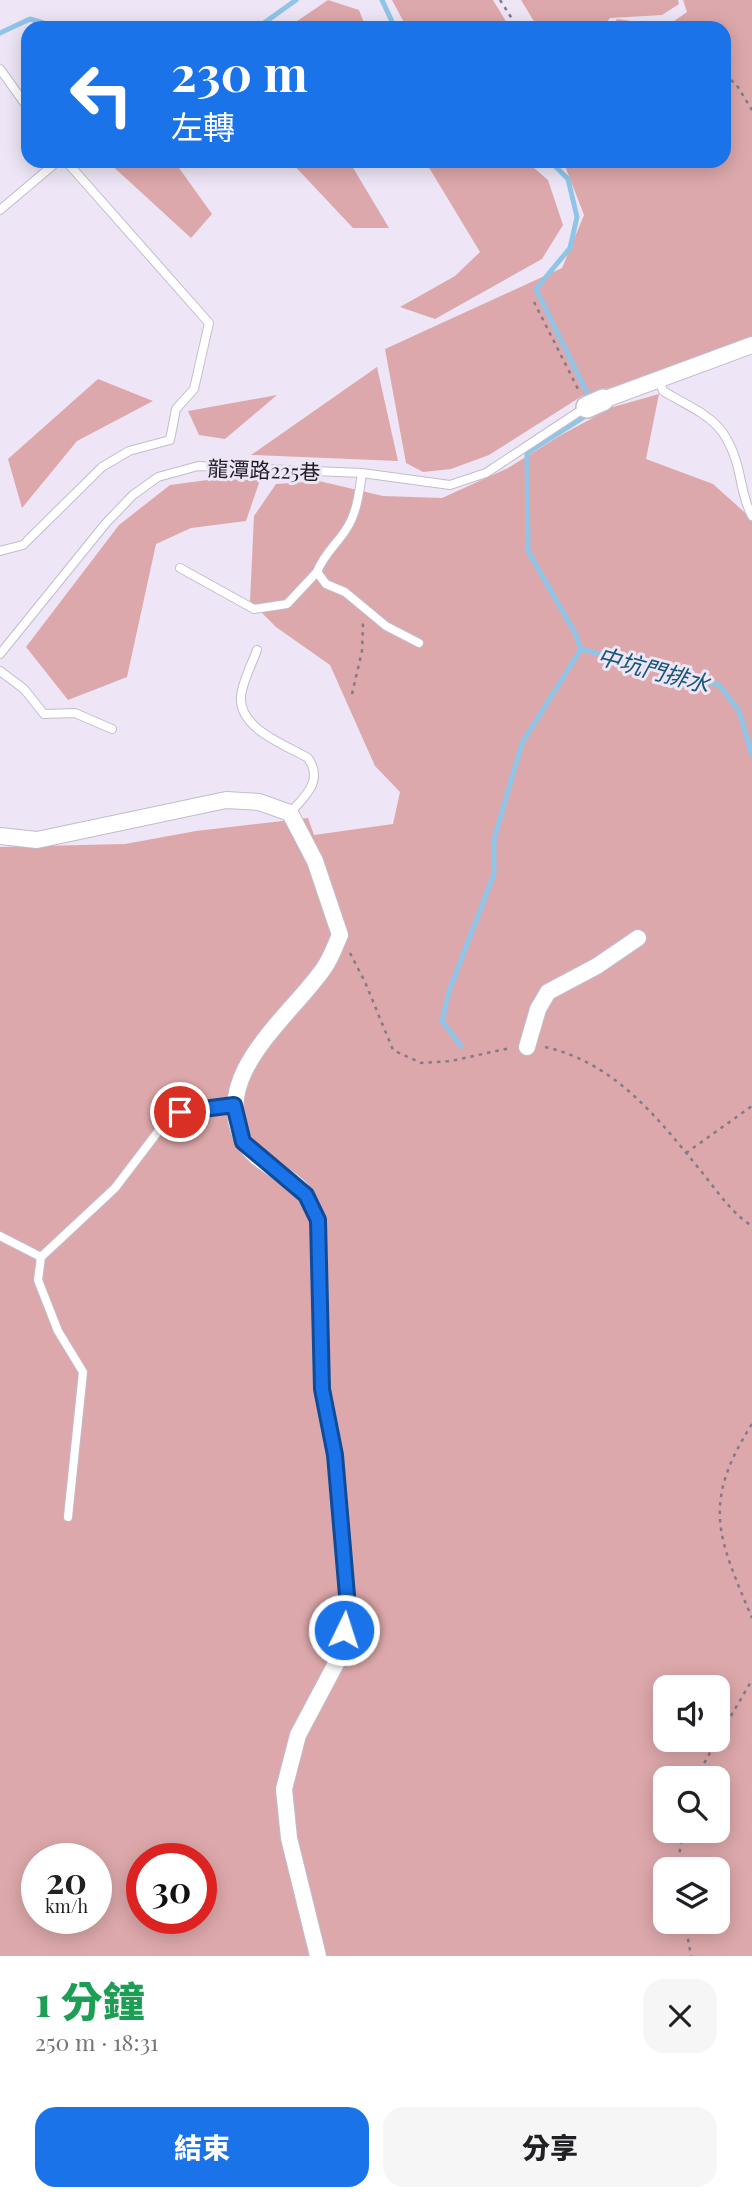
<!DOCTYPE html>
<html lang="zh-TW">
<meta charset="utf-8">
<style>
:root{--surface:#fff;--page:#f6f6f6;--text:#202124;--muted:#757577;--accent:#1a73e8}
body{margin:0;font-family:"Playfair Display","Noto Sans TC",serif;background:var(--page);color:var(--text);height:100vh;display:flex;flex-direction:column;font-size:26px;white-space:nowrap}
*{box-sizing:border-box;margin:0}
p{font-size:23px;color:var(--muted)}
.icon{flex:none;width:38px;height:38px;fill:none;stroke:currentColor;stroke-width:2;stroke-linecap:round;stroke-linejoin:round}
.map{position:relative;height:1956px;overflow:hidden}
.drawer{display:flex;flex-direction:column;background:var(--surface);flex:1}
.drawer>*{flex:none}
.guide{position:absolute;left:21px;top:21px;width:710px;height:147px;border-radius:21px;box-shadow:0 4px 18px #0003;background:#1a73e8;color:#fff;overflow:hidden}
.buttons{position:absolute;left:653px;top:1675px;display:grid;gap:14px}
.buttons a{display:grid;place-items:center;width:77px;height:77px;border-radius:14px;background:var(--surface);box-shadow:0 4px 18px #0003;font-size:35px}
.speed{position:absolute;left:21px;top:1843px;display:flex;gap:14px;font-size:35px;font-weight:700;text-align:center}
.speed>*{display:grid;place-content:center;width:91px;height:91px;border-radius:50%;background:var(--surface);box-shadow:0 4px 18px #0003;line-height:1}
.speed small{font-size:18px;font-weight:400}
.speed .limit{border:10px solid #d22;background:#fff;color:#111}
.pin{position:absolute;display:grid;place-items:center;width:60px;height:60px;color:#fff;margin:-30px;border:4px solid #fff;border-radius:50%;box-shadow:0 2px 7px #0007}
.me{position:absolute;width:77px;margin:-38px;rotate:4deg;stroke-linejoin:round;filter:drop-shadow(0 0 5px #0008)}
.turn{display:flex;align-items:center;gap:24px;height:147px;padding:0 35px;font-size:32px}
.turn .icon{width:91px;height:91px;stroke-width:2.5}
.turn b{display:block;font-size:49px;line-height:60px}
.round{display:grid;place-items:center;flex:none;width:74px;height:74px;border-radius:21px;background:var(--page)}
.headline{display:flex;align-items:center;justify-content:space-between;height:119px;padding:0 35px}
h1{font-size:42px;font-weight:800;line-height:52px;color:#1e9e55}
.button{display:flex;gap:14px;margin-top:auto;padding:14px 35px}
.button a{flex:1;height:80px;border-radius:21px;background:var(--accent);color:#fff;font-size:28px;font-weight:800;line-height:80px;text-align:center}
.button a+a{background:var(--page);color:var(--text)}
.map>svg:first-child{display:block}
</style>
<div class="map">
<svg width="752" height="1956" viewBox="0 0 752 1956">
<rect width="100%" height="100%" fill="#eee6f6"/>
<!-- green -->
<g fill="#dda8ab" fill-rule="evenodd">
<path d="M328 0 359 10 366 28H287Z"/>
<path d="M392 0H493L510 28H407Z"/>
<path d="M521 0H678L679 4 662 15 610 18 602 28H538Z"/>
<path d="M683 0H752V346L582 396 489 455 451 469 423 472 406 463 385 349 562 268 584 215 565 166 557 161H724V28H611L617 19 667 26 687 12Z"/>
<path d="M107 161H174L212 214 191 238Z"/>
<path d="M290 161H349L389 228H353Z"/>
<path d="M425 161H526L548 180 563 225 542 259 435 319 400 307 455 276 480 252Z"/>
<path d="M377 367 398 461 251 455Z"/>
<path d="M98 379 153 401 77 441 22 508 8 459Z"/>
<path d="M659 394 646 459 713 484 752 519V1956H0V847L125 844 196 831 308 818 314 835 393 824 400 792 375 766 330 665 276 627 250 601 254 516 276 484 319 481 383 496 442 498 508 468 561 435 613 407ZM665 1687H718V1740H665ZM665 1778H718V1830H665ZM37 1858H96V1918H37ZM142 1858H201V1918H142ZM665 1869H718V1922H665Z"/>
<path d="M277 395 225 439 199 435 188 411Z"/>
<path d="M215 479 260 480 246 521 191 528 156 544 127 677 68 700 26 647 119 525 170 485Z"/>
</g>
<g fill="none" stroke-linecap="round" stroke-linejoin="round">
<!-- stream -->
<g stroke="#90c5e8" stroke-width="5">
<path d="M382 0 395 28"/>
<path d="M257 28 296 0"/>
<path d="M0 33 30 19 60 28"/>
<path d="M550 161 568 179 577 217 570 248 536 289 590 399"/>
<path d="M589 414 527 453 528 551 574 631 581 649 719 685 739 711 752 755"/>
<path d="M461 1046 442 1021 449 991 494 874V839L522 743 581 649"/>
</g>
<!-- service casing -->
<g stroke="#c3bccb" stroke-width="10">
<g id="service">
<path d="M0 69 28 108"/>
<path d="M0 210 58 161"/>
<path d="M659 379 663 391C703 415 725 418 738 468 742 484 744 502 752 516"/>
<path d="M362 473C359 493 357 514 345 531 335 546 324 554 317 572L326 584 345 592 386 626 419 643"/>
<path d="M0 551 23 545 102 467 129 451 170 440 176 409 194 389 209 323 66 161"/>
<path d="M180 568 254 609 287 604 317 572"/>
<path d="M257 650C252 664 242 682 241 697 239 729 286 745 308 758 324 781 305 796 290 813"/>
<path d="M0 654 106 523 133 495 158 477 198 466 362 473 450 485 486 473 586 407"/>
<path d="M0 671 24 689 44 714 75 713 112 729"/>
<path d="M0 1236 41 1257"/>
<path d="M68 1517 83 1372 58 1331 38 1280 41 1257 115 1188 163 1125 180 1113 235 1105"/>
</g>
</g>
<!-- minor casing -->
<g stroke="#c3bccb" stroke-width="18">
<g id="minor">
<path d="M603 400 752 345"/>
<path d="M0 836 37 840 226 800 259 802 290 813 315 861 340 935C335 946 331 958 324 968 292 1015 209 1075 243 1140 256 1166 291 1173 307 1196 311 1203 314 1212 318 1220L322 1389 335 1455 348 1607 341 1654 298 1735 284 1789 289 1838 318 1956"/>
<path d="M527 1047 538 1009 548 992 597 966 638 938"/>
</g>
</g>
<!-- tertiary casing -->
<g stroke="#c3bccb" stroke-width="24">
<path id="tertiary" d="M587 407 603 400"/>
</g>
<!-- path -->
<g stroke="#817c87" stroke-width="2.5" stroke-dasharray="3.5 5" stroke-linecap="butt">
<path d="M500 0 518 28"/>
<path d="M724 75 736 84 752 110"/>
<path d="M534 302 579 391"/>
<path d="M352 694 362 651 363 623"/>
<path d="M350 953 365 982 393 1050 421 1063 451 1061 510 1048"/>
<path d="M545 1047C617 1063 661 1122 705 1176 720 1195 732 1213 752 1226"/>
<path d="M686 1153 752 1106"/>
<path d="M752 1424C701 1504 718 1537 752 1618"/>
<path d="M718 1738 752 1680"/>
<path d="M696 1778 717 1740"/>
<path d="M677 1869 683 1830"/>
<path d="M685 1922 691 1956"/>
</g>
<!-- service -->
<use href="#service" stroke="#fff" stroke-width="8"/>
<!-- minor -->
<use href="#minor" stroke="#fff" stroke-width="16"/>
<!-- tertiary -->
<use href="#tertiary" stroke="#fff" stroke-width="21"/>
</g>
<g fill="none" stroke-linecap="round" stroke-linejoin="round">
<!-- route casing -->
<g stroke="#114b97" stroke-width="18">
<path id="route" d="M180 1112 234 1105 243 1142 306 1195 318 1220 322 1389 335 1455 348 1607 344 1630"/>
</g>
<!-- route -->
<use href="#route" stroke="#1a73e8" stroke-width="12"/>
</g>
<g text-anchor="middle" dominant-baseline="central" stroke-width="6" stroke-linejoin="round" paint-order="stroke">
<!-- street labels -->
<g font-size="21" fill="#201d23" stroke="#eee6f6">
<text transform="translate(264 469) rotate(2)">龍潭路225巷</text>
</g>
<!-- water labels -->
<g font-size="23" font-style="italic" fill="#165678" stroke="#eee6f6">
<text transform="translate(654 669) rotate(15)">中坑門排水</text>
</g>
</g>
</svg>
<div class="buttons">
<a><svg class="icon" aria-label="sound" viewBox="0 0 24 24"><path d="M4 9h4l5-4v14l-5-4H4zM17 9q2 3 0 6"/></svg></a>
<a><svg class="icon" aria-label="search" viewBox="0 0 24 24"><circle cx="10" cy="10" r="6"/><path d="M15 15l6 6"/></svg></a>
<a><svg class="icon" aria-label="layers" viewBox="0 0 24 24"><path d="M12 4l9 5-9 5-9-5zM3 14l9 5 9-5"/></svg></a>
</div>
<div class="speed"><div>20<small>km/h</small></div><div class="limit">30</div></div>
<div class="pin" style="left:180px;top:1112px;background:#d93025"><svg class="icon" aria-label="arrive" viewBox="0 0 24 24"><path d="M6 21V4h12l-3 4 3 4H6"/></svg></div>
<svg class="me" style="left:344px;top:1630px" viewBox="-20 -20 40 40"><circle r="17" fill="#1a73e8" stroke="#fff" stroke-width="3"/><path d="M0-11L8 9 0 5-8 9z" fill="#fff"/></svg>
<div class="guide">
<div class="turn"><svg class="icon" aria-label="left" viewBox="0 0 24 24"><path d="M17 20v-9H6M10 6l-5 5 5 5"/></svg><div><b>230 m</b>左轉</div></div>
</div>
</div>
<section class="drawer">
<div class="headline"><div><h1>1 分鐘</h1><p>250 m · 18:31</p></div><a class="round"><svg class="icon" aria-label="close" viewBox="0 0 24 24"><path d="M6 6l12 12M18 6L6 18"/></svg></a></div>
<div class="button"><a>結束</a><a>分享</a></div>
</section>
